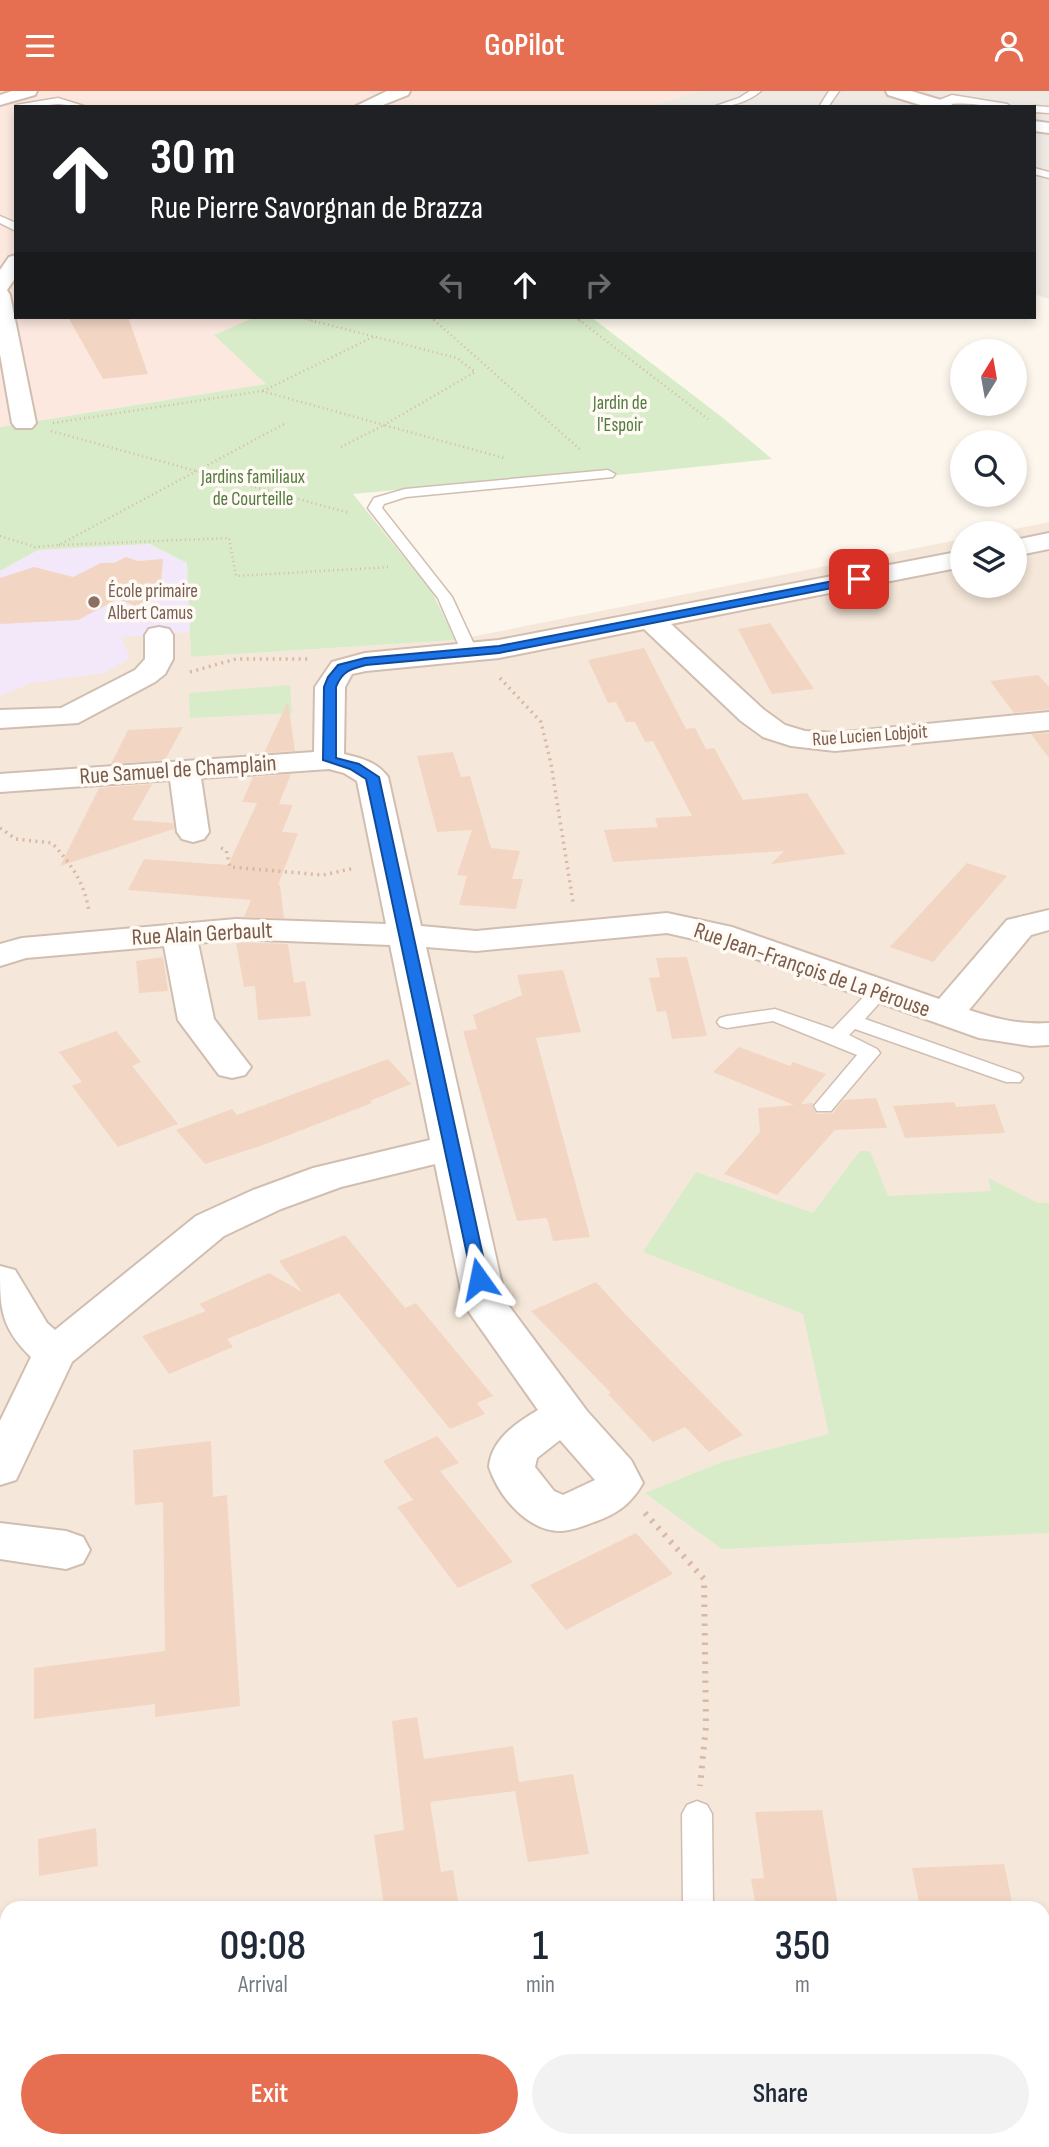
<!DOCTYPE html>
<meta charset="utf-8">
<style>
:root{--surface:#fff;--page:#f2f2f3;--text:#1f2937;--muted:#747a83;--accent:#e76f51}
body{margin:0;font-family:"Sofia Sans Condensed",sans-serif;background:var(--page);color:var(--text);height:100vh;display:flex;flex-direction:column;font-size:26px;white-space:nowrap}
*{box-sizing:border-box;margin:0}
p{font-size:23px;color:var(--muted)}
.icon{flex:none;width:38px;height:38px;fill:none;stroke:currentColor;stroke-width:2;stroke-linecap:round;stroke-linejoin:round}
.map{position:relative;flex:1;overflow:hidden}
.panel{position:absolute;left:0px;top:1810px;width:1050px;height:247px;display:flex;flex-direction:column;background:var(--surface);border-radius:21px 21px 0 0;box-shadow:0 4px 10px #0003}
.panel>*{flex:none}
.banner{position:absolute;left:14px;top:14px;width:1022px;height:214px;border-radius:0px;box-shadow:0 4px 10px #0003;background:#202124;color:#fff;overflow:hidden}
.needle{width:46px;rotate:11deg}
.fabs{position:absolute;left:950px;top:248px;display:grid;gap:14px}
.fabs a{display:grid;place-items:center;width:77px;height:77px;border-radius:50%;background:var(--surface);box-shadow:0 4px 10px #0003;font-size:35px}
.pin{position:absolute;display:grid;place-items:center;width:60px;height:60px;color:#fff;margin:-30px;border-radius:14px;box-shadow:0 4px 10px #0006}
.me{position:absolute;width:77px;margin:-38px;rotate:348deg;stroke-linejoin:round;filter:drop-shadow(0 0 5px #0008)}
.turn{display:flex;align-items:center;gap:24px;height:147px;padding:0 21px;font-size:32px}
.turn .icon{width:91px;height:91px;stroke-width:2.5}
.turn b{display:block;font-size:49px;line-height:60px}
.lanes{display:flex;align-items:center;height:66px;padding:0 21px;background:#0003;justify-content:center;gap:35px;direction:ltr}
.lanes .off{opacity:.35}
.eta{display:flex;justify-content:space-evenly;align-items:center;height:119px;text-align:center}
.eta b{font-size:42px;font-weight:600;line-height:49px}
.primary-button{display:flex;gap:14px;margin-top:auto;padding:14px 21px}
.primary-button a{flex:1;height:80px;border-radius:42px;background:var(--accent);color:#fff;font-size:28px;font-weight:600;line-height:80px;text-align:center}
.primary-button a+a{background:var(--page);color:var(--text)}
header{display:flex;justify-content:space-between;align-items:center;height:91px;padding:0 21px;background:var(--accent);color:#fff;font-size:32px;font-weight:600}
.map>svg:first-child{display:block}
</style>
<header><svg class="icon" aria-label="menu" viewBox="0 0 24 24"><path d="M4 6h16M4 12h16M4 18h16"/></svg>GoPilot<svg class="icon" aria-label="person" viewBox="0 0 24 24"><circle cx="12" cy="8" r="4"/><path d="M4 21q1-7 8-7t8 7"/></svg></header>
<div class="map">
<svg width="1049" height="2056" viewBox="0 0 1049 2056">
<rect width="100%" height="100%" fill="#fdf6ec"/>
<!-- residential -->
<path fill="#f5e8da" fill-rule="evenodd" d="M1049 431V2056H0V480L187 472 191 566 456 549 962 448V495H1015V443H990ZM7 1816H1043V2049H7Z"/>
<!-- commercial -->
<path fill="#fde8e0" d="M0 0H699L647 16H16V226H255L214 244 267 293 0 336Z"/>
<!-- industrial -->
<path fill="#efe9e4" d="M699 0H1049V208L1034 203V16H647Z"/>
<!-- education -->
<path fill="#f3e8fa" d="M148 453 187 472 190 541 121 546 130 567 104 582 31 592 0 605V480L38 459Z"/>
<!-- green -->
<g fill="#d8ecc9">
<path d="M255 226H591L723 327 772 368 600 386 592 380 353 403 432 501 456 549 191 566 187 472 149 453 38 459 0 480V336L266 293 214 244Z"/>
<path d="M290 594 292 622 190 627 189 602Z"/>
<path d="M860 1060H870L888 1105 991 1100 988 1087 1038 1112H1049V1442L722 1458 645 1402 722 1371 829 1343 803 1223 643 1161 696 1081 813 1122Z"/>
</g>
<!-- building -->
<g fill="#f3d5c3">
<path d="M68 226H128L148 283 103 288Z"/>
<path d="M126 466 138 470 163 468 160 504 135 515 118 508 78 529 0 533V487L34 476 73 486 101 472H114Z"/>
<path d="M770 532 814 598 772 603 738 538Z"/>
<path d="M644 557 686 638 695 637 706 658 714 657 743 709 807 702 846 763 771 773 784 760 613 771 604 739 658 736 655 727 692 725 653 650 645 651 635 631H626L616 611 608 612 588 569Z"/>
<path d="M1038 584 1049 596V618L1014 622 990 590Z"/>
<path d="M288 610 295 660 264 662Z"/>
<path d="M183 636 165 669 111 673 128 639Z"/>
<path d="M1049 642V667L1031 643Z"/>
<path d="M453 661 461 686 470 685 491 757 520 760 512 788H523L516 818 459 814 467 785 457 784 472 739 437 741 417 665Z"/>
<path d="M291 683 279 713 293 714 282 741 298 742 278 794H280L284 827 244 826 251 809 128 799 144 768 228 774 257 712 242 711 253 686Z"/>
<path d="M152 693 132 729 173 732 174 738 60 775 99 697Z"/>
<path d="M967 772 1007 785 933 871 890 856Z"/>
<path d="M236 851 288 853 294 892 305 890 311 925 258 929 255 895 244 896Z"/>
<path d="M163 866 168 900 139 902 136 870Z"/>
<path d="M687 866 707 945 672 948 666 920 657 921 649 887 660 886 656 867Z"/>
<path d="M563 879 581 941 536 947 590 1146 553 1150 547 1127 517 1130 463 940 477 938 473 924 522 904 517 884Z"/>
<path d="M116 940 141 971 132 975 178 1033 118 1056 72 995 82 991 59 961Z"/>
<path d="M739 956 790 975 793 971 826 983 801 1013 813 1012 812 1016 817 1023 833 1022 843 1009 876 1007 887 1037 835 1039 777 1104 724 1083 760 1041 758 1017 794 1014 713 981Z"/>
<path d="M388 968 411 993 370 1010 372 1012 263 1054 205 1073 176 1039 232 1018 237 1024Z"/>
<path d="M954 1011 956 1016 995 1013 1005 1042 905 1047 893 1015Z"/>
<path d="M345 1144 405 1217 416 1212 493 1305 477 1312 485 1323 450 1338 339 1202 227 1248 233 1256 169 1283 142 1245 206 1220 199 1213 269 1182 302 1201 279 1170Z"/>
<path d="M596 1191 627 1225 743 1344 709 1361 685 1336 653 1351 608 1303 611 1302 531 1220Z"/>
<path d="M437 1345 459 1372 440 1380 513 1471 458 1497 397 1416 413 1409 383 1370Z"/>
<path d="M211 1350 213 1406 227 1404 240 1615 155 1626V1613L34 1628V1577L165 1560 163 1411 135 1414 133 1359Z"/>
<path d="M636 1442 673 1483 566 1539 530 1494Z"/>
<path d="M417 1626 424 1668 513 1655 519 1691 573 1683 589 1763 528 1771 515 1700 430 1711 441 1781 453 1779 459 1816H384L374 1744 404 1739 392 1630Z"/>
<path d="M822 1719 838 1815 756 1816 751 1788 764 1787 755 1721Z"/>
<path d="M96 1737 98 1775 39 1785 38 1748Z"/>
<path d="M1004 1773 1013 1816H920L912 1777Z"/>
</g>
<g fill="none" stroke-linecap="round" stroke-linejoin="round">
<!-- lane casing -->
<g stroke="#d1beb0" stroke-width="3">
<g id="lane">
<path d="M750 0H761C746 12 731 16 713 16L739 7Z"/>
<path d="M829 0H839L828 16H819Z"/>
<path d="M952 4 1007 13 1011 16C983 16 962 8 934 16L929 13Z"/>
<path d="M58 7 87 16 58 13 30 16 16 14Z"/>
<path d="M1034 15 1049 16V22L1034 21V16H1032Z"/>
<path d="M1034 77 1049 81V87L1034 83Z"/>
<path d="M0 125 16 132V140L0 132Z"/>
<path d="M608 379 615 383 613 386 406 406 384 413 382 417 452 506 478 562 470 567 462 562 438 507 368 417 374 407 405 398Z"/>
<path d="M880 894 890 900 865 928 1020 983 1023 987 1020 991H1006L855 938 849 944 877 958 880 962 831 1020H817L814 1015 857 964 773 930 727 937 720 935 717 931 720 927 727 925 775 918 833 938 873 896Z"/>
<path d="M697 1710 707 1714 712 1723 713 1816H683L682 1723 687 1714Z"/>
</g>
</g>
<!-- street casing -->
<g stroke="#d1beb0" stroke-width="4">
<g id="street">
<path d="M12 0H37L35 4 0 14V4Z"/>
<path d="M387 0H410L408 4 378 16H354Z"/>
<path d="M886 0H911L951 12 953 16H927L888 4Z"/>
<path d="M1034 30 1049 32V42L1034 40Z"/>
<path d="M16 164V186L7 199 10 204 36 332 32 337H16L12 332 0 263V179L9 166Z"/>
<path d="M1049 442V458L1015 465V449Z"/>
<path d="M962 460V476L671 533 763 618 785 634 805 640 835 642 1049 621V639L835 660 791 655 763 646 741 630 644 538 499 567 366 580 352 583 345 596 344 663C361 667 377 671 388 686L421 835 476 840 667 822 732 836 939 908 1007 829 1049 819V839L1031 844 969 919C996 928 1020 934 1049 932V954L1031 955 979 947 711 852 667 842 476 860 426 856 506 1211 587 1320 631 1369 643 1392C631 1413 617 1423 594 1431 584 1435 573 1439 562 1440 528 1441 499 1406 489 1376 491 1349 516 1332 538 1319L464 1214 435 1073 341 1096 281 1118 224 1145 72 1271 16 1389 0 1394V1330L31 1266C0 1236 0 1217 0 1175L15 1179 47 1232 55 1239 196 1125 253 1099 313 1077 430 1049 390 854 236 848 198 852 214 928 251 976 245 984 232 987 219 984 178 929 164 855 26 867 0 875V853L22 847 236 828 386 833 357 690 344 682 329 678 201 687 209 741 204 748 193 751 182 748 177 741 170 689 0 701V683L314 661 315 596 332 571 365 562 499 549ZM560 1349 595 1389 563 1404 554 1400 535 1376 537 1367Z"/>
<path d="M159 536 169 538 173 544V568L165 583 155 591 78 632 0 637V619L61 617 135 579 145 568V544L149 538Z"/>
<path d="M0 1432 66 1440 83 1446 90 1459 83 1472 66 1478 0 1468Z"/>
<rect x="1043" y="1886" width="6" height="54"/>
<path d="M7 1981V2039L0 2040V1982Z"/>
</g>
</g>
<!-- path-far3 -->
<g stroke="#d9b8a5" stroke-width="2" stroke-dasharray="1 2.5" stroke-linecap="butt">
<path d="M298 226 316 231"/>
<path d="M431 226 436 231"/>
<path d="M575 226 581 231"/>
</g>
<!-- path-far2 -->
<g stroke="#d9b8a5" stroke-width="2.5" stroke-dasharray="1 3.5" stroke-linecap="butt">
<path d="M434 229 582 360"/>
<path d="M579 229 708 328"/>
<path d="M263 300 373 246"/>
<path d="M53 332 262 300 384 334 475 281 457 267 310 229"/>
<path d="M51 340 349 422"/>
<path d="M341 356 384 334 504 367"/>
<path d="M0 445 35 456 59 454 284 333"/>
<path d="M59 454 229 447 236 485 390 476"/>
</g>
<!-- path-far1 -->
<g stroke="#d9b8a5" stroke-width="3.5" stroke-dasharray="2 4.5" stroke-linecap="butt">
<path d="M190 581 236 568H311"/>
<path d="M500 587 541 631 551 673 573 811"/>
<path d="M0 737 16 748 52 752C71 773 85 792 89 821"/>
<path d="M221 757 226 759 230 776 323 784 355 777"/>
</g>
<!-- path -->
<path stroke="#d9b8a5" stroke-width="6" stroke-dasharray="2.5 7" stroke-linecap="butt" d="M645 1422 704 1488 706 1635 700 1695"/>
<!-- lane -->
<use href="#lane" fill="#fff" fill-rule="evenodd"/>
<!-- street -->
<use href="#street" fill="#fff" fill-rule="evenodd"/>
</g>
<!-- route -->
<path fill="#1a73e8" stroke="#114b97" stroke-width="2" d="M859 485 863 486V491L499 562 366 574C351 578 342 580 336 596V667L359 673 379 686 488 1188 485 1192H473L366 688 350 678 323 669 324 596 328 586 338 574 365 567 499 555Z"/>
<!-- markers -->
<circle fill="#8d6e63" stroke="#fffaf3" stroke-width="2.5" cx="94" cy="511" r="7"/>
<g text-anchor="middle" dominant-baseline="central" stroke-width="7" stroke-linejoin="round" paint-order="stroke">
<!-- far-park labels -->
<g font-size="19" fill="#537a41" stroke="#fffaf3">
<text x="620" y="312">Jardin de<tspan x="620" dy="22">l'Espoir</tspan></text>
<text x="253" y="386">Jardins familiaux<tspan x="253" dy="22">de Courteille</tspan></text>
</g>
<!-- far-education labels -->
<g font-size="19" fill="#785e54" stroke="#fffaf3" text-anchor="start">
<text x="108" y="500">École primaire<tspan x="108" dy="22">Albert Camus</tspan></text>
</g>
<!-- far-street labels -->
<g font-size="19" fill="#7a5c4d" stroke="#fffaf3">
<text transform="translate(870 645) rotate(-4)">Rue Lucien Lobjoit</text>
</g>
<!-- street labels -->
<g font-size="23" fill="#7a5c4d" stroke="#fffaf3">
<text transform="translate(178 679) rotate(-4)">Rue Samuel de Champlain</text>
<text transform="translate(202 843) rotate(-3)">Rue Alain Gerbault</text>
<text transform="translate(812 879) rotate(19)">Rue Jean-François de La Pérouse</text>
</g>
</g>
</svg>
<div class="fabs">
<a><svg class="needle" viewBox="-14 -14 28 28"><path d="M0-13l5 13h-10z" fill="#e53935"/><path d="M0 13l5-13h-10z" fill="#747a83"/></svg></a>
<a><svg class="icon" aria-label="search" viewBox="0 0 24 24"><circle cx="10" cy="10" r="6"/><path d="M15 15l6 6"/></svg></a>
<a><svg class="icon" aria-label="layers" viewBox="0 0 24 24"><path d="M12 4l9 5-9 5-9-5zM3 14l9 5 9-5"/></svg></a>
</div>
<div class="pin" style="left:859px;top:488px;background:#d93025"><svg class="icon" aria-label="arrive" viewBox="0 0 24 24"><path d="M6 21V4h12l-3 4 3 4H6"/></svg></div>
<svg class="me" style="left:479px;top:1188px" viewBox="-20 -20 40 40"><path d="M0-17L14 15 0 8-14 15z" fill="#1a73e8" stroke="#fff" stroke-width="4"/></svg>
<div class="banner">
<div class="turn"><svg class="icon" aria-label="ahead" viewBox="0 0 24 24"><path d="M12 20V5M6 11l6-6 6 6"/></svg><div><b>30 m</b>Rue Pierre Savorgnan de Brazza</div></div>
<div class="lanes"><svg class="icon off" aria-label="left" viewBox="0 0 24 24"><path d="M17 20v-9H6M10 6l-5 5 5 5"/></svg><svg class="icon" aria-label="ahead" viewBox="0 0 24 24"><path d="M12 20V5M6 11l6-6 6 6"/></svg><svg class="icon off" aria-label="right" viewBox="0 0 24 24"><path d="M7 20v-9h11M14 6l5 5-5 5"/></svg></div>
</div>
<section class="panel">
<div class="eta">
<div><b>09:08</b><p>Arrival</p></div>
<div><b>1</b><p>min</p></div>
<div><b>350</b><p>m</p></div>
</div>
<div class="primary-button"><a>Exit</a><a>Share</a></div>
</section>
</div>
